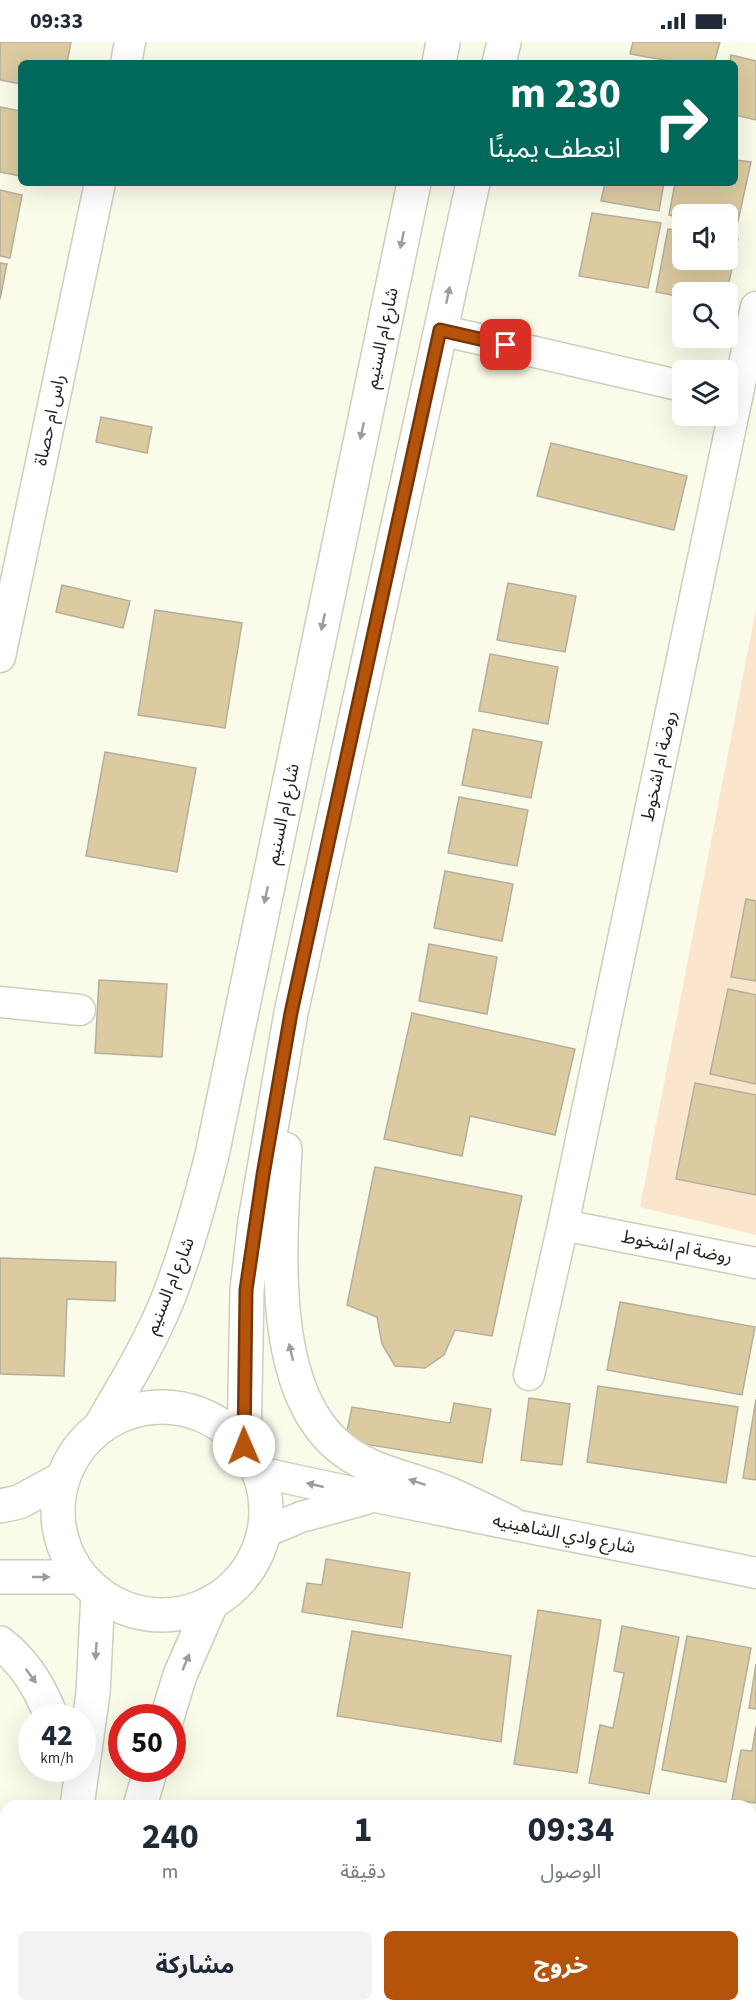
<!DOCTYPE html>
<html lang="ar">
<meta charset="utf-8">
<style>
:root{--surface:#fff;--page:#f2f2f3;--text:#1f2937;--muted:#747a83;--accent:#b45309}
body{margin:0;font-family:"Source Sans 3","Noto Sans Arabic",sans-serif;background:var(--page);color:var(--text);direction:rtl;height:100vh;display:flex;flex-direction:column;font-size:22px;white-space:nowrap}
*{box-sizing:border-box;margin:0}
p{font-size:20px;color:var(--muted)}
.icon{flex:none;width:33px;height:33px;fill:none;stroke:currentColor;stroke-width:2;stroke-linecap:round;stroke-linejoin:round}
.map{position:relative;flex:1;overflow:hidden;direction:ltr}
.sheet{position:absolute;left:0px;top:1758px;width:756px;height:212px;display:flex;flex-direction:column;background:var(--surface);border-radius:18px 18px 0 0;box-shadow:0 6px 24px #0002;direction:rtl}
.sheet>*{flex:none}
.top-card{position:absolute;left:18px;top:18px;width:720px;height:126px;border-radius:9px;box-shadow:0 6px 24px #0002;direction:rtl;background:#00695c;color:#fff;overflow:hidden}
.controls{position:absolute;left:672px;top:162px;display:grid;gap:12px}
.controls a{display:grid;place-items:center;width:66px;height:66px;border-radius:9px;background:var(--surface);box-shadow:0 6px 24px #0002;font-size:30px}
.speed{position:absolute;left:18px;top:1662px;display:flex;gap:12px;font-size:30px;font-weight:700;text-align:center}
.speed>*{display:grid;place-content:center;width:78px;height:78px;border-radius:50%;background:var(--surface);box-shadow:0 6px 24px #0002;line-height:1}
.speed small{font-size:15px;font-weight:400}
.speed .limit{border:9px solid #d22;background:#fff;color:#111}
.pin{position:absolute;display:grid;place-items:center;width:51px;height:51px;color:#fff;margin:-26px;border-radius:12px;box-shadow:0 3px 9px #0006}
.me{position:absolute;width:66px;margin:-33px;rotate:359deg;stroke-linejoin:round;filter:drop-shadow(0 0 4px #0008)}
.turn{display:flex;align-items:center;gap:21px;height:126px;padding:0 18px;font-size:27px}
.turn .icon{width:78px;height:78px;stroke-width:2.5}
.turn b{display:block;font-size:42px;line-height:51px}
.eta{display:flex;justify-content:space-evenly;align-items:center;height:102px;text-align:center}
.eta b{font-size:36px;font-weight:700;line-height:42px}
.button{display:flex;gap:12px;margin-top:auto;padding:12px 18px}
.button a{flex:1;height:69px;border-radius:9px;background:var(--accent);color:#fff;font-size:24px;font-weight:700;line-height:69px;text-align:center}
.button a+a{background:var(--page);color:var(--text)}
.status{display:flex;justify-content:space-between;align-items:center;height:42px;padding:0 30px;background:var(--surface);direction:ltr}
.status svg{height:16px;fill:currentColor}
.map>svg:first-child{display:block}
</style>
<div class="status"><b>09:33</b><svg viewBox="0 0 49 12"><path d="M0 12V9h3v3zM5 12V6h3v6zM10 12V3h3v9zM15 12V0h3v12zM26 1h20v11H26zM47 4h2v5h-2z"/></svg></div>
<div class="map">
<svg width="756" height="1969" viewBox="0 0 756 1969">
<rect width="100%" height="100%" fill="#fbfbea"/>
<!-- green -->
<path fill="#fce5cd" d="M756 567V1193L640 1165Z"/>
<!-- building -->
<g fill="#dccaa0" stroke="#b4ae9e" stroke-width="1.5">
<path d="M0 0H71L67 21H21V42L0 38Z"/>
<path d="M633 0H720L714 21H681L630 12Z"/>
<path d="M731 13 756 19V78L735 73V21H730Z"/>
<path d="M0 65 21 69V134L0 130Z"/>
<path d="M735 118 751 120 737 184 728 183V172H682V176L669 173 675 141H735Z"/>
<path d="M605 141H664L659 169 601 159Z"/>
<path d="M0 148 22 153 10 216 0 214Z"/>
<path d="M592 171 661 181 648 246 579 234Z"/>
<path d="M668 187 682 189V218H728V196L738 197 727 250H682V255L656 250Z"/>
<path d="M0 221 7 222 0 257Z"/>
<path d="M101 375 152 385 147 411 96 400Z"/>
<path d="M551 401 687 434 674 488 537 454Z"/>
<path d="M508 541 576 554 565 610 497 598Z"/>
<path d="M62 543 130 559 123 586 56 570Z"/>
<path d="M155 568 242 581 225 686 138 673Z"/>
<path d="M490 612 558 625 548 682 479 669Z"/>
<path d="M473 687 542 700 531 756 462 743Z"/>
<path d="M105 710 196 726 177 830 86 814Z"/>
<path d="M459 755 528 768 517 824 448 811Z"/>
<path d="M445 829 513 842 502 899 434 886Z"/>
<path d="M746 857 756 859V939L731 935Z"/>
<path d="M429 902 497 915 487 972 419 959Z"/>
<path d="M99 938 167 942 162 1015 95 1011Z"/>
<path d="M728 947 756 953V1042L710 1032Z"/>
<path d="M412 971 575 1007 555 1093 470 1074 462 1114 384 1097Z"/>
<path d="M695 1041 756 1053V1153L676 1137Z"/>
<path d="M375 1125 522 1154 492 1294 455 1288 444 1313 425 1326 395 1324 382 1302 377 1275 347 1263Z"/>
<path d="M0 1216 116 1220 115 1259 67 1257 64 1334 0 1332Z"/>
<path d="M620 1260 755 1285 742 1353 607 1328Z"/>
<path d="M598 1344 738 1365 726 1441 587 1420Z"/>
<path d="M529 1356 570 1362 562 1423 521 1418Z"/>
<path d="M756 1357V1438L743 1436Z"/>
<path d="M454 1361 491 1367 482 1421 345 1399 352 1365 450 1381Z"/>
<path d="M326 1517 410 1531 402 1586 302 1570 307 1541 322 1543Z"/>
<path d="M538 1568 601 1578 577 1731 514 1722Z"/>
<path d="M622 1584 679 1595 649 1752 589 1741 600 1683 613 1686 624 1631 614 1629Z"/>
<path d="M352 1589 511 1614 501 1700 337 1674Z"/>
<path d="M687 1594 751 1606 726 1740 662 1728Z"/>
<path d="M756 1622V1667L749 1666Z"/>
<path d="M756 1684V1761L732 1758 741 1708 752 1709Z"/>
<path d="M750 1894 756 1896V1969H728L729 1964H750Z"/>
<path d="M188 1964H298L297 1969H187Z"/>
<path d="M650 1964H713L712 1969H649Z"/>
</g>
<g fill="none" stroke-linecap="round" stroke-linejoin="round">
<!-- street casing -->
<g stroke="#cecebd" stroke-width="33">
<g id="street">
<path d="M126 21 130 0"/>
<path d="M440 288 682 344"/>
<path d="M0 615 100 141"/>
<path d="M0 960 80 968"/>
<path d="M563 1183 756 1221"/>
<path d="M529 1333 563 1183 756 265"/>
<path d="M259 1430C424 1467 591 1497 756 1531"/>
<path d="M265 1490 301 1475 366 1457"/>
<path d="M750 1829 756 1831"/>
<path d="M410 1969 411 1964"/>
</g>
</g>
<!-- secondary casing -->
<g stroke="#cecebd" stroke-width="36">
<g id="secondary">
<path d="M439 21 443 0"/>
<path d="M499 21 504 0"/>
<path d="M285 1107C281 1194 264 1353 346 1410 372 1429 404 1435 434 1446 460 1455 484 1469 509 1480"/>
<circle cx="162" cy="1469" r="104"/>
<path d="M100 1385C125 1342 151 1300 169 1254 187 1208 200 1160 212 1113L414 141"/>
<path d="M244 1404 247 1248 255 1179 291 971 473 141"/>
<path d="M0 1464 19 1460 63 1436"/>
<path d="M0 1535H81"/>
<path d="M0 1601C26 1621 40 1646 52 1676"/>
<path d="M167 1676 180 1633 212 1560"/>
<path d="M77 1764 93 1651 98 1551"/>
<path d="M140 1764 151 1726"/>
<path d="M43 1969 44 1964"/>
<path d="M102 1969V1964"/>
</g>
</g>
<!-- street -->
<use href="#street" stroke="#fff" stroke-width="30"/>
<!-- secondary -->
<use href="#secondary" stroke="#fff" stroke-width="33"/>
</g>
<!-- one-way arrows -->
<defs><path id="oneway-solid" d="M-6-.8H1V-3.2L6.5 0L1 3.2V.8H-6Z" transform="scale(1.5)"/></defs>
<g fill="#9c9c99">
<use href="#oneway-solid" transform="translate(402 198) rotate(102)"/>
<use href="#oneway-solid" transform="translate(448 253) rotate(-78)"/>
<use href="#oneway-solid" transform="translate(362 389) rotate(102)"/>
<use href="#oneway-solid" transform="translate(323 580) rotate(102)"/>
<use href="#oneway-solid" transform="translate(266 853) rotate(102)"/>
<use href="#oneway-solid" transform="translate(291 1310) rotate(-103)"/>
<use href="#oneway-solid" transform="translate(417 1440) rotate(-162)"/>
<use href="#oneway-solid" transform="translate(315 1443) rotate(-167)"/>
<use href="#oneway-solid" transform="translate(41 1535)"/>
<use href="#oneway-solid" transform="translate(96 1609) rotate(94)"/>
<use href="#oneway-solid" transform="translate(186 1620) rotate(-67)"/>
<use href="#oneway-solid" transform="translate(31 1634) rotate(54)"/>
</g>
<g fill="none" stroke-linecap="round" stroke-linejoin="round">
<!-- route casing -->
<g stroke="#753606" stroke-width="15">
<path id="route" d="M244 1404 246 1248 263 1133 291 971 440 288 506 303"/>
</g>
<!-- route -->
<use href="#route" stroke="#b45309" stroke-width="10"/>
</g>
<g text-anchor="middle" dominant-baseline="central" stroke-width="4.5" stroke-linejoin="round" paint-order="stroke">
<!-- street labels -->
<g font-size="18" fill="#22221c" stroke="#fff">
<text transform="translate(382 296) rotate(-78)">شارع ام السنيم</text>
<text transform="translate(50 378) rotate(-78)">راس ام حصاة</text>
<text transform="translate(659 724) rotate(-78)">روضة ام اشخوط</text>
<text transform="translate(283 772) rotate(-78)">شارع ام السنيم</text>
<text transform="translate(677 1205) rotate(11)">روضة ام اشخوط</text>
<text transform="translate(170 1244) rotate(-68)">شارع ام السنيم</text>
<text transform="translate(564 1492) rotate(11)">شارع وادي الشاهينيه</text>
</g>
</g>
</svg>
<div class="controls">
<a><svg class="icon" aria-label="sound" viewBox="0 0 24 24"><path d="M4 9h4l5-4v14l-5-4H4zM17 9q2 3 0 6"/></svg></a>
<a><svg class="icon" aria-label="search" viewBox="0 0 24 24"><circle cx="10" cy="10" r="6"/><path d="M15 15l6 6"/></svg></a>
<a><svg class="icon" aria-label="layers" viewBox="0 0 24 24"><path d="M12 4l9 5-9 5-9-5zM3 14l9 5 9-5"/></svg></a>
</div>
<div class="speed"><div>42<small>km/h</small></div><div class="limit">50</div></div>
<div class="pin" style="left:506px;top:303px;background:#d93025"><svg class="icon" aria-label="arrive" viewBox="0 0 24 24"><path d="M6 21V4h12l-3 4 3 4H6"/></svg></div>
<svg class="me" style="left:244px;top:1404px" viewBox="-20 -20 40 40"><circle r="19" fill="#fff"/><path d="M0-13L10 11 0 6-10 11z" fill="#b45309"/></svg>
<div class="top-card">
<div class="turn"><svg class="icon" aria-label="right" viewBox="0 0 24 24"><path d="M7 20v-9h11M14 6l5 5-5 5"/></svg><div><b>230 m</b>انعطف يمينًا</div></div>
</div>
<section class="sheet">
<div class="eta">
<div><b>09:34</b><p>الوصول</p></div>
<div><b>1</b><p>دقيقة</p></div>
<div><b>240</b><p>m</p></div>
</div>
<div class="button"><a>خروج</a><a>مشاركة</a></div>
</section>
</div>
